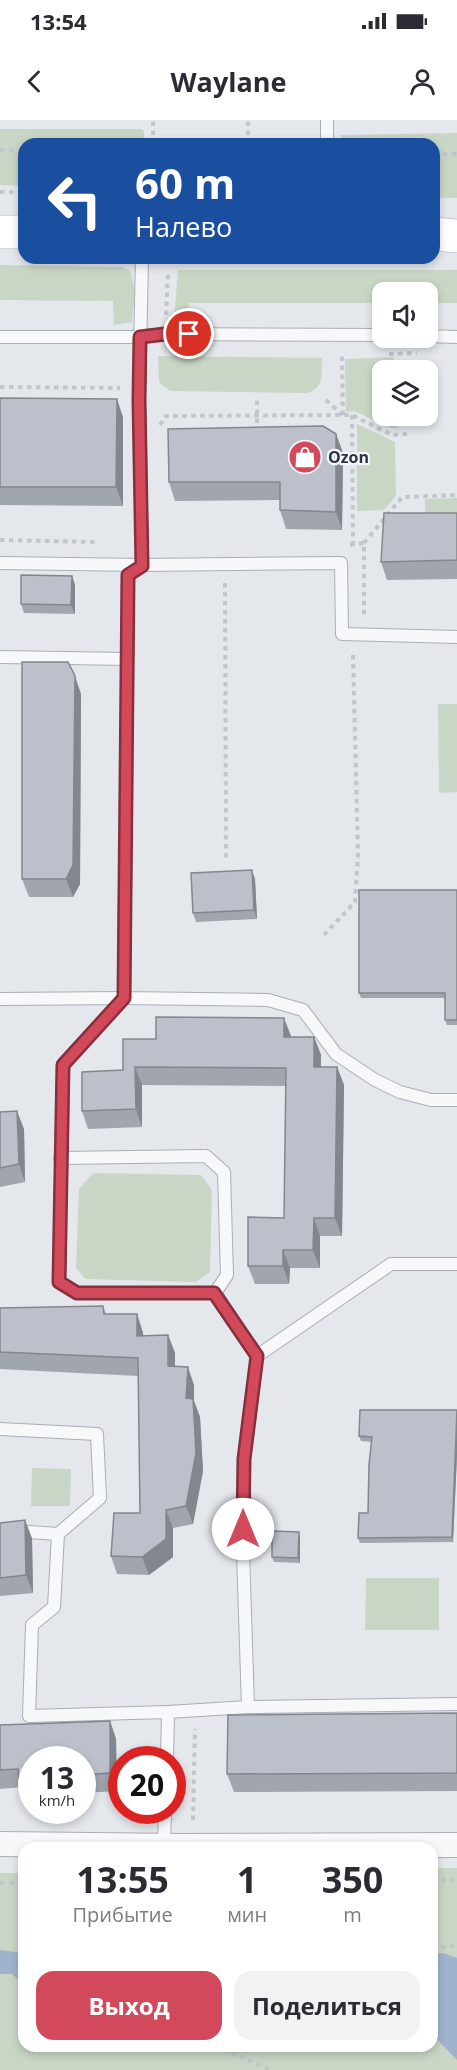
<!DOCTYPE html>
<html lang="ru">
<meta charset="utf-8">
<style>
:root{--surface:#fff;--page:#f2f2f3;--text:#2b2b33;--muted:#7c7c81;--accent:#d1495b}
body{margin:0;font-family:"Open Sans",sans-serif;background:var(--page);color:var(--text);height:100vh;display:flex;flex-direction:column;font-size:22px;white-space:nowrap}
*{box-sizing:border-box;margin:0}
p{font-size:20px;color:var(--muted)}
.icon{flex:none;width:33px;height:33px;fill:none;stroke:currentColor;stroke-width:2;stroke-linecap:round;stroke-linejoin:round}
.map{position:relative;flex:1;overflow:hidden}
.sheet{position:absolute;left:18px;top:1722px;width:420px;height:210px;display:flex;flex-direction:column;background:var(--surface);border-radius:18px;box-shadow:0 3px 9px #0003}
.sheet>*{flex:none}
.top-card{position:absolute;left:18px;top:18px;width:422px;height:126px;border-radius:18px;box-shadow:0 3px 9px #0003;background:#1a4fa0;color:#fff;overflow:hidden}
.buttons{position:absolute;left:372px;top:162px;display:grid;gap:12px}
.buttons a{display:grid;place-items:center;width:66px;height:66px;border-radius:12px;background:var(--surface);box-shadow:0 3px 9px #0003;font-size:30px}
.speed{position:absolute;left:18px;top:1626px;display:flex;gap:12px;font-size:30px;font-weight:700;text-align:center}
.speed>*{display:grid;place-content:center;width:78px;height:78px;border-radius:50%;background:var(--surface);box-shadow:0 3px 9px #0003;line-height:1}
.speed small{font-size:15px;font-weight:400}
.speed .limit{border:9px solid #d22;background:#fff;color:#111}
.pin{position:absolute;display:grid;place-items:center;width:51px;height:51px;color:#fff;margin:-26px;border:3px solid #fff;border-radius:50%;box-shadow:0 2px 6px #0007}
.me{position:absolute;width:66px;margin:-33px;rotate:0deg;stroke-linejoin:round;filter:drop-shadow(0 0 4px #0008)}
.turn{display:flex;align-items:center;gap:21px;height:126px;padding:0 18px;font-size:27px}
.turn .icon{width:78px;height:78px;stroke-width:2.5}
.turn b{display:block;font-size:42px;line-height:51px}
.eta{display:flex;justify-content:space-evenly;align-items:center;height:102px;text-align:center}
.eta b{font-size:36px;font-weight:700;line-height:42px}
.action{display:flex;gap:12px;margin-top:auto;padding:12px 18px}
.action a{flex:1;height:69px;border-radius:18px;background:var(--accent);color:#fff;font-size:24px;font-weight:700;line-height:69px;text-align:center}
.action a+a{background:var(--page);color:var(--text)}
.status{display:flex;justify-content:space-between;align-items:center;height:42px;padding:0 30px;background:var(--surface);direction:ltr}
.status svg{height:16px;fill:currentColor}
header{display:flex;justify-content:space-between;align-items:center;height:78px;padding:0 18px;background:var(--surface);font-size:27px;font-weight:700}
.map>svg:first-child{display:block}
</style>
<div class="status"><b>13:54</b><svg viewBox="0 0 49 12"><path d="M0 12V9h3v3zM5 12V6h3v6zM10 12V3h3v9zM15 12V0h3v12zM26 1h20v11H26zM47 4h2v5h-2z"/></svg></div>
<header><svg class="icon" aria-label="back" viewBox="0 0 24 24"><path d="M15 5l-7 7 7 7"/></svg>Waylane<svg class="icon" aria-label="person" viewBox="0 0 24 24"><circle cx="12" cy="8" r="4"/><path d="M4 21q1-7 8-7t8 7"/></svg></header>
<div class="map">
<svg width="457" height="1950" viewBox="0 0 457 1950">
<rect width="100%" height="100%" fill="#e4e7ec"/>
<!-- green -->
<g fill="#c9d6c5">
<path d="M0 9H141L144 11V24H24V66L0 65Z"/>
<path d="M457 13V78H434V24H341V15Z"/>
<path d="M0 145 122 147 130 151C137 168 134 184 132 202L114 205 113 181 0 180Z"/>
<path d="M178 150H457V183H428V172H382V183H189V205L179 204 174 202Z"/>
<path d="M158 236 322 238C321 253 325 267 308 273L170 271 159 262Z"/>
<path d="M394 237V250H382V296H396L397 308H391L354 291 346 292 345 239Z"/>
<path d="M357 304 395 322 396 376 384 390 357 391Z"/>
<path d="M457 378V411H426L425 379Z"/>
<path d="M438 584H457V672L439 673Z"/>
<path d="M93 1053 201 1055 212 1070 210 1152 196 1162 85 1159 76 1148 79 1069Z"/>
<path d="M32 1348 71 1349 70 1386H31Z"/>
<path d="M366 1458H439V1510H365Z"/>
<path d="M432 1748H457V1950H0V1753H24V1926H432Z"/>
</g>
<!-- water -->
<g fill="#9fb4cc">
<path d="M0 1830 24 1833V1865L12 1854H0Z"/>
<path d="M443 1833 457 1838V1940L432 1914V1834Z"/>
</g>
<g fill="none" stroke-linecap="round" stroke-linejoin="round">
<!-- lane casing -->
<g stroke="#a9aeb7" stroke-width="14">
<g id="lane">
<path d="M327 24V0"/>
<path d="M142 138 139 280 142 445 128 455 124 878 268 880 303 890 336 934 375 960 400 972 431 980H457"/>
<path d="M428 216 457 217"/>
<path d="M0 217H140L165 214 382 215"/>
<path d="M0 443 142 445 341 443 342 514 457 517"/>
<path d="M0 537 127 539"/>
<path d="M0 879 124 878 63 944 59 1162 77 1173H215L257 1236 391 1144H457"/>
<path d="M60 1038 206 1036 224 1052 227 1155 215 1173"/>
<path d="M0 1309 97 1314 100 1378 58 1414 54 1487 32 1505 29 1596 168 1592"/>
<path d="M0 1410 58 1414"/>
<path d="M248 1587 243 1432 244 1339 257 1236"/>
<path d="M167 1640 168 1592 248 1587 457 1584"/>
<path d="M164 1726 165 1690"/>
</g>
</g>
<!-- street casing -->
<g stroke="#a9aeb7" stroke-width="26">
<path id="street" d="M0 1724 183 1726 457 1725"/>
</g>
<!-- secondary casing -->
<g stroke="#a9aeb7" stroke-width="34">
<g id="secondary">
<path d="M0 112H24"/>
<path d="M434 114 457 116"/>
</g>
</g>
<!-- path -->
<g stroke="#c2c5cb" stroke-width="4" stroke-dasharray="4.5 4.5" stroke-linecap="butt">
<path d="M153 24V0"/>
<path d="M248 24V0"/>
<path d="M0 30H24"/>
<path d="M434 34H457"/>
<path d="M0 72H24"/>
<path d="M166 195 168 151"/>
<path d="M389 234 417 233"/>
<path d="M0 267 120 268"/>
<path d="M326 280 343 295"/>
<path d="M343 295 342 236H345"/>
<path d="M352 295 353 426"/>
<path d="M160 305 166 296 352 295 392 315 407 314"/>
<path d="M257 312V280"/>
<path d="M0 420 98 422"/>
<path d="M364 423 402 377 457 375"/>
<path d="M350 425 364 423V497"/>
<path d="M225 463 226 742"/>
<path d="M324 815 355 782 358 735 353 534"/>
<path d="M193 1700 195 1609"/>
<path d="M432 1760H457"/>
<path d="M0 1763H24"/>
<path d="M432 1828 457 1826"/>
<path d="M215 1926 271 1950"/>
</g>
<!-- lane -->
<use href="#lane" stroke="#f7f8fa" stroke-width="12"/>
<!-- street -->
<use href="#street" stroke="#f7f8fa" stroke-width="24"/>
<!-- secondary -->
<use href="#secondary" stroke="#fff" stroke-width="33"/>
</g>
<!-- wall -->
<g fill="#a1a5ae">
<path d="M0 278 123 297V386L0 385Z"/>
<path d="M336 314 343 333 342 410 286 409 280 390V380L175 381 169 362Z"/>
<path d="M457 393V459L387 460 381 442Z"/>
<path d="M72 456 75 465V494L24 493 21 484Z"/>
<path d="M81 574 80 764 73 777H29L22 759Z"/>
<path d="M255 759 257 799 196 802 193 793Z"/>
<path d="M457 770V905H447L445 900V878H361L359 873Z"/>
<path d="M291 917H314L321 935V947H337L344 965 342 1116H320V1148H290L289 1164H255L248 1146 284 1098 286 966 142 965V1007L88 1009 82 991 123 950 156 919Z"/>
<path d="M0 992 24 1009 25 1062 0 1067Z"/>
<path d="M103 1186 106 1194H137L143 1213V1215H168L175 1233V1246L194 1265V1281L200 1297 203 1351 193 1404 173 1408V1437L149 1455 117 1454 111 1436 140 1393 138 1256 0 1249V1188Z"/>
<path d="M457 1290V1335L453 1422 360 1423 358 1418 368 1393 371 1322 361 1321 359 1316Z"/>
<path d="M0 1403 32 1418 33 1473 0 1476Z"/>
<path d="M300 1417V1443L274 1442 272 1437Z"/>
<path d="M457 1593V1671L234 1672 227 1654Z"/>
<path d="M110 1601 116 1619 117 1671 82 1673V1640H32V1676H25L22 1667 0 1669V1605Z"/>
</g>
<!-- shaded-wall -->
<g fill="#83868d">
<path d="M117 279 123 297V386L116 367Z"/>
<path d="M336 314 343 333 342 410 336 392Z"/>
<path d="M72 456 75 465V494L71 485Z"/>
<path d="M75 556 81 574 80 764 73 777 66 759Z"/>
<path d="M252 750 255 759 257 799 254 790Z"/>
<path d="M284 898 291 916V935L284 917Z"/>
<path d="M314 917 321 935 320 965 314 947Z"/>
<path d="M135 947 142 965V1007L136 989Z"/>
<path d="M337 947 344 965 342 1116 335 1098Z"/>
<path d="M17 991 24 1009 25 1062 19 1044Z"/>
<path d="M314 1098 320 1116V1148L313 1130Z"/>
<path d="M283 1130 290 1148 289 1164 283 1146Z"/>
<path d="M137 1194 143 1213 144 1234 137 1216Z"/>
<path d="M168 1215 175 1233V1264L168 1246Z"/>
<path d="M188 1247 194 1265V1281L200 1297 203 1351 193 1404 186 1386V1278Z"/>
<path d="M457 1290V1335L453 1422 452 1417Z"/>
<path d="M166 1390 173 1408V1437L149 1455 142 1437Z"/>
<path d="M25 1400 32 1418 33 1473 26 1455Z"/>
<path d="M299 1412 300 1417V1443L298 1438Z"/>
<path d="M110 1601 116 1619 117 1671 110 1653Z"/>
</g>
<!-- building -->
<g fill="#bbc0ca" stroke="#83868d" stroke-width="1.5">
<path d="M0 278 117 279 116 367H0Z"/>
<path d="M323 306 336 314V392L280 390V362H169L168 309Z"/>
<path d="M384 393H457V440L381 442Z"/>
<path d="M21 455 72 456 71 485 21 484Z"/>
<path d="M22 542H68L75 556 73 745 66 759H22Z"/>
<path d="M252 750 254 790 193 793 191 753Z"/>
<path d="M359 770H457V900H445V873H359Z"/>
<path d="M156 897 284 898V917H314V947H337L335 1098H314L313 1130H283V1146H248V1097L284 1098 286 948 135 947 136 989 82 991V952L123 950V919H156Z"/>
<path d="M17 991 19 1044 0 1048V992Z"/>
<path d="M103 1186 104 1194H137V1216L168 1215V1246L188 1247 186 1278 193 1279 196 1333 186 1386 166 1390V1419L142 1437 111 1436 114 1393H140L138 1238 0 1232V1188Z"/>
<path d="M360 1290H457L452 1417 358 1418 359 1393H368L369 1345 372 1317 359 1316Z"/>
<path d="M25 1400 26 1455 0 1458V1403Z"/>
<path d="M272 1411 299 1412 298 1438 272 1437Z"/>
<path d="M457 1593V1653L227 1654 228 1595Z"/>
<path d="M110 1601V1653L82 1655V1640H32V1657L19 1658 18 1649 0 1650V1605Z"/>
</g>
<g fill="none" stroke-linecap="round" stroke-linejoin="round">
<!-- route casing -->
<g stroke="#882f3b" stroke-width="15">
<path id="route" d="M189 214H165L140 217 139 280 142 446 128 455 124 878 63 945 59 1162 77 1173H214L257 1236 244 1339 243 1409"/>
</g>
<!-- route -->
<use href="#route" stroke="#d1495b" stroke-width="10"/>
</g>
<!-- icons -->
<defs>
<g id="shop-disc" transform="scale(1.725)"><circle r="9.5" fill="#d1495b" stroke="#f4f6f9"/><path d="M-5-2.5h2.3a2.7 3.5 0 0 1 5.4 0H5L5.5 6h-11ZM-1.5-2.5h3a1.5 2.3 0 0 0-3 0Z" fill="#fff"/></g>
</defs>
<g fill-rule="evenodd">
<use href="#shop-disc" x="305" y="337"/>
</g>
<g text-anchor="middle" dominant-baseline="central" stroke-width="4.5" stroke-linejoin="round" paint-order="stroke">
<!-- poi labels -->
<g font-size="16" font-weight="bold" fill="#2b3445" stroke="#f4f6f9" text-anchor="start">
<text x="328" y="337">Ozon</text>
</g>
</g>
</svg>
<div class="buttons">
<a><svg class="icon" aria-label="sound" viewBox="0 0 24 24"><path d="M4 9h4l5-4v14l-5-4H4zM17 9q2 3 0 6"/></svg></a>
<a><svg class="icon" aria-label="layers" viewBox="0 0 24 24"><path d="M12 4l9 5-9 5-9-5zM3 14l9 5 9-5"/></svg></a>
</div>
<div class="speed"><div>13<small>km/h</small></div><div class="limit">20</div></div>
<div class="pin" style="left:189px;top:214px;background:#d93025"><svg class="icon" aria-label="arrive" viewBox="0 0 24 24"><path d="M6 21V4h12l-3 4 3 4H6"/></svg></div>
<svg class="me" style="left:243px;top:1409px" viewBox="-20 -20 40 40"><circle r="19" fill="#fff"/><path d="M0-13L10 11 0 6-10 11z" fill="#d1495b"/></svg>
<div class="top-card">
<div class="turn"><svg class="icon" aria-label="left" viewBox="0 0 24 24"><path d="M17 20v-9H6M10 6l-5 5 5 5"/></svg><div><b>60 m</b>Налево</div></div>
</div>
<section class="sheet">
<div class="eta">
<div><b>13:55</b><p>Прибытие</p></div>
<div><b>1</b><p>мин</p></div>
<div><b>350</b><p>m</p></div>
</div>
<div class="action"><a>Выход</a><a>Поделиться</a></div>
</section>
</div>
